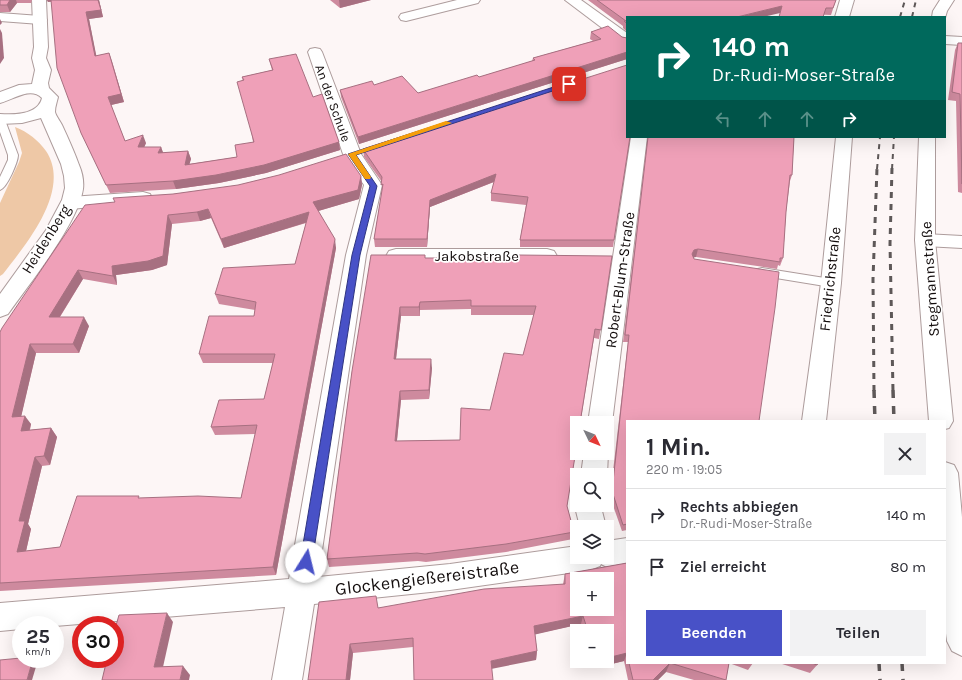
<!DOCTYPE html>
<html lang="de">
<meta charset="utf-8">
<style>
:root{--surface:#fff;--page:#f2f2f3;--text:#2b2b33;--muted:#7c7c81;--line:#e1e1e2;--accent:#4851c7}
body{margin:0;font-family:Karla,sans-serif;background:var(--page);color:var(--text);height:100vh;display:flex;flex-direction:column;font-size:15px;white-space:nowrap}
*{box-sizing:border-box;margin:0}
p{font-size:13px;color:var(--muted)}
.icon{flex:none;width:22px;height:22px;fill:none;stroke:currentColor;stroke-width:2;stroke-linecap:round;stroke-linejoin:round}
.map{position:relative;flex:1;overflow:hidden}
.drawer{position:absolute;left:626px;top:420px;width:320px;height:244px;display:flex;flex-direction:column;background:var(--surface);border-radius:0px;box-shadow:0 4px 16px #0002}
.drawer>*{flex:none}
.top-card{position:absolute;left:626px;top:16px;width:320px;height:122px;border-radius:0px;box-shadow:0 4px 16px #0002;background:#00695c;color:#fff;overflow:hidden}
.needle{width:26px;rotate:133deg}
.fabs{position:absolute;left:570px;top:416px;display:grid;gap:8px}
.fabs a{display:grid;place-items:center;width:44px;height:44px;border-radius:0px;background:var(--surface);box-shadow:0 4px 16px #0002;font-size:20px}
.speed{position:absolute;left:12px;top:616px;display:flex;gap:8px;font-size:20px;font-weight:700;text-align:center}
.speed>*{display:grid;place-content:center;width:52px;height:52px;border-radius:50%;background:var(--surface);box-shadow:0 4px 16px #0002;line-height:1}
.speed small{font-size:10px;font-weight:400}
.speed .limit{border:6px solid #d22;background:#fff;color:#111}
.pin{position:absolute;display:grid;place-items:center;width:34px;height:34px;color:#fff;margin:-17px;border-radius:8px;box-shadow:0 2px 6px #0006}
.me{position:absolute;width:44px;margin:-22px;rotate:9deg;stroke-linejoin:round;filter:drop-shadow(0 0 3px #0008)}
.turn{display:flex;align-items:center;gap:14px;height:84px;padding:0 20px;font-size:18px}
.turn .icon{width:52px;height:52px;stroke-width:2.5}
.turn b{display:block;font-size:28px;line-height:34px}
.lanes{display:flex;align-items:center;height:38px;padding:0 20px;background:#0003;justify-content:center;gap:20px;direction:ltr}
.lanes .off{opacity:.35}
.round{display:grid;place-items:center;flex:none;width:42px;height:42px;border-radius:0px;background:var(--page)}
.head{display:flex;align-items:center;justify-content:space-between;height:68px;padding:0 20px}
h1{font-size:24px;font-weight:700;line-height:30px}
.action{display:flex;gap:8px;margin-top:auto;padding:8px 20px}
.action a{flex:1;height:46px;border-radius:0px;background:var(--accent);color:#fff;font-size:16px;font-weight:700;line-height:46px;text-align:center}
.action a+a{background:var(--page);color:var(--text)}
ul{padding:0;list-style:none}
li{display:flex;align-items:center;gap:12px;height:52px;padding:0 20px;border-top:1px solid var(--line)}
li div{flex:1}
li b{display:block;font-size:15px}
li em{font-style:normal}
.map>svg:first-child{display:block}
</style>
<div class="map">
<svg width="962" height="680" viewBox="0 0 962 680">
<rect width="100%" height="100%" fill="#fdf6f6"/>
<!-- green -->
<path fill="#eec8a6" d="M15 127C28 132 38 140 46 151 72 190 26 244 3 274L0 276V203L19 162 22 153Z"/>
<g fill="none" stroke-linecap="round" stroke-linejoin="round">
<!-- lane casing -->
<g stroke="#ad9c9c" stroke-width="2">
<g id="lane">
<path d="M0 117 5 120 18 155C18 162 7 188 0 190V177L8 160V155L0 132Z"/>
<path d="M762 268 831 279 835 280 837 283 835 286 831 287 758 275 756 272 758 269Z"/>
</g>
</g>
<!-- street casing -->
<g stroke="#ad9c9c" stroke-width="2">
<g id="street">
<path d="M457 0H480L478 3 406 21 401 20 399 17 401 14Z"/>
<path d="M565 0H581L627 33V44L622 43Z"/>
<path d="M840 0H854L849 17H835Z"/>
<path d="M940 0H954L947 11 945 18V17H932L933 11Z"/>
<path d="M0 13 40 16 45 17 47 20 45 23 40 24 0 21Z"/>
<path d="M315 48 320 49 322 52 361 154 382 185 366 255 318 577 450 564 577 546V557H607V541L627 538V564L607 567 601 564 600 566 590 570 450 590 314 604 302 680H272L285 607 55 626V625H21V629L0 631V603L289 579 346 255 364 185 343 154 308 52 310 49Z"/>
<path d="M631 137H647L612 423 607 430V423H588Z"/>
<path d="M836 137H852L841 283 826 421H802L821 283Z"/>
<path d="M143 192 150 194 152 198 150 202 70 209 63 207 61 203 63 199 70 197Z"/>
<path d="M925 234 962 236V248L925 246 918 245 915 240 918 235Z"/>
<path d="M396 249H547L554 251 557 256 554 261 547 263H396L389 261 386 256 389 251Z"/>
<path d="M607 450 608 453 607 475H581L584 453H607Z"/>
<path d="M577 505H603L602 511 606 527H580L576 511Z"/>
</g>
</g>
<!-- secondary casing -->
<g stroke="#ad9c9c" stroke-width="2">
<g id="secondary">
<path d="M32 0H46L48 47 46 58 51 70 48 83 49 88 58 97C57 102 55 106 55 112 56 116 60 121 62 125 68 138 74 151 79 165 82 172 84 181 83 189 78 224 29 284 8 314L0 317V294L46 230 62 200 65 188 64 176 61 164 41 118 22 123 0 124V114C14 115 38 115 42 98 30 86 13 100 0 103V92L19 85 32 84 35 70 32 58 34 47Z"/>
<path d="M945 36 962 37V45L945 44Z"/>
<path d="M919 137H935V240L953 421 949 428 945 429V421H929L915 240Z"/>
<path d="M945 462 954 465 958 473 962 517V656L952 651 947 641 945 626Z"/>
</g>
</g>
<!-- lane -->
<use href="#lane" fill="#fff" fill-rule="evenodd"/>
<!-- street -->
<use href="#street" fill="#fff" fill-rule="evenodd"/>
<!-- secondary -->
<use href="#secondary" fill="#fff" fill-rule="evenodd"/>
<!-- rail-far2 -->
<g stroke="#5e5858" stroke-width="2" stroke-dasharray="5 5" stroke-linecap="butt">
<path d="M900 17 905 0"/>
<path d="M912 17 916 0"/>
<path d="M877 169 880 137"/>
<path d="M892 169 894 137"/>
</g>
<!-- rail-far1 -->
<g stroke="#5e5858" stroke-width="3" stroke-dasharray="6 6" stroke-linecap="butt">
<path d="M892 168 890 244 893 391"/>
<path d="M874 391 873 279 877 168"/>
</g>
<!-- rail -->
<g stroke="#5e5858" stroke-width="3.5" stroke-dasharray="8 8" stroke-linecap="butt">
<path d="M874 390 875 421"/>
<path d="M893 390 894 421"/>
<path d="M879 663 880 680"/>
<path d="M902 663 903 680"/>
</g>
</g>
<!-- wall -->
<g fill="#ce8a9e" fill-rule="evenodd">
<path d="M0 0H32L31 3H17L10 12H0Z"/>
<path d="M47 0H99L103 17 89 19 96 56 109 53 112 61 124 102 111 105 125 141 146 143 144 147H161L163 153 188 151 191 159 189 164 237 157 253 142 242 77 272 70 269 59 313 97 339 142 340 150 266 173 219 183 176 189 110 193 81 133 51 2H48Z"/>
<path d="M330 0H371L340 8Z"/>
<path d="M588 0H836L831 15 780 13 627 17V32L623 28V26Z"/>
<path d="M591 32 627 38V59L359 144 341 97 340 90 374 85 418 93 479 77 532 61 533 58 593 41 590 39Z"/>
<path d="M958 43H962V193L958 192 956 101 948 100 955 50Z"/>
<path d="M630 137 613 247H520V240L526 205 491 201V193L494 182 430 207 427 247H375L374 239 382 191V182L364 157 363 149Z"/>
<path d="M648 137H794L792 175 790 181 786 212 783 258 780 266 778 265 777 269 696 257H693L627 421V530L622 531 610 497 628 342H623Z"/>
<path d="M361 176 362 185 359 199 318 211 336 248 276 575 0 591V332L115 202 173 194ZM211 218 224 248 306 223 295 264 215 294 219 304 255 310 254 316 199 354 203 363H273L264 399 211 427 215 435 255 434 241 498H140L60 547 26 551 31 529 28 524 42 466 50 465 57 437 51 428 30 430 31 424 21 416 36 353H79L89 326 60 317 83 279 117 285 116 275 152 270 167 265 172 224 200 221Z"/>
<path d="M612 256 599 339 594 338 567 506 574 532 573 539 506 552 426 562 418 561 329 567 327 559 352 371 426 258H517ZM471 309V315H534L523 355 490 410 460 440 397 441 401 400 429 399 432 368 396 359 401 316H420V310Z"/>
<path d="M627 563V663H753L748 670 729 663 726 680H694L666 672 658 680H628L624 661 595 668 593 661H607V631H583L581 624 535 634 537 651 536 660 413 647 353 653 350 680H308L378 608 563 584 565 574Z"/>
<path d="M779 663H818L817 665 810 673Z"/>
</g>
<!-- shaded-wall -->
<g fill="#a77081">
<path d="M10 0H16L17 3 10 12 7 5Z"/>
<path d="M47 0H53V1L48 2Z"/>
<path d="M98 0H99L103 17 89 19 98 64 95 56 86 12Z"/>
<path d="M339 0H371L340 8Z"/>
<path d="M782 6 780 13 763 17H737Z"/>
<path d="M0 19 2 23 0 25Z"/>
<path d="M0 29 2 33 4 58 0 64Z"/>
<path d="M627 52V59L359 144 358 137Z"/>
<path d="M109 53 124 102 111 105 108 97Z"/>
<path d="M143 135 146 143 141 155 138 147Z"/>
<path d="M339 142 340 150 266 173 219 183 176 189 173 181Z"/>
<path d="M161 147 164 155 158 153Z"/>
<path d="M188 151 191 159 187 173 185 165Z"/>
<path d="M496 174V181L430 207 427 247V239L430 200Z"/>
<path d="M361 176 362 185 359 199 315 212 313 202Z"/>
<path d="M208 209 211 218 200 221 197 212Z"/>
<path d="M309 212 311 221 224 248 221 239Z"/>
<path d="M168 215 172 224 167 265 152 270 116 275 117 285 113 276 112 266Z"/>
<path d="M335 239 336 248 276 575 273 567Z"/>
<path d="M698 249 696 257 692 258V254L694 250Z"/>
<path d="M78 270 83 279 54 326 49 317Z"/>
<path d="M420 302V316L419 307Z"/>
<path d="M400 307 401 316 395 367 394 359Z"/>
<path d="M84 317 89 326 79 353 73 344Z"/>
<path d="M30 344 36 353 19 426 12 417Z"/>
<path d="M431 359 432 368 429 399V390Z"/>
<path d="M400 391 401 400 396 449 395 441Z"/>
<path d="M25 416 31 424 27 440 21 431Z"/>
<path d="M51 428 57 437 50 465 44 456Z"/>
<path d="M35 457 42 466 28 524 31 529 24 560 17 552 19 521Z"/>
<path d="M167 613 173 622 161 676 154 667Z"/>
<path d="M583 616 581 624 533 635 534 626Z"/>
<path d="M350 644 353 653 350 680H346Z"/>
<path d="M537 651 536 660 491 669V661Z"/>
<path d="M627 653 624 661 595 668 597 661H607V658Z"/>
<path d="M33 659H37L38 660 32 680H27Z"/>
<path d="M670 663 666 672 658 680H653Z"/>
<path d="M183 666 190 675 189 680H180Z"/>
</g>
<!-- building -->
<g fill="#efa0b8" stroke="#a77081" fill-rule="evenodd">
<path d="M0 0H10L7 5H0Z"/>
<path d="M51 0H98L101 10 86 12 95 56 109 53 121 94 108 97 125 141 143 135 138 147H161L158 153 188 151 185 165 237 157 235 145 254 142 237 82 244 80 242 77 273 70 269 59 296 54 313 97 322 94 339 142 264 165 216 175 173 181 106 185 81 133 57 68Z"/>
<path d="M597 0H836L833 8H826L823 17H779L782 6 737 17H627V24L624 21H626Z"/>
<path d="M608 26 622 37 627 38V52L358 137 340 90 372 81 374 85 402 76 418 93 477 75 479 77 535 60 533 58 601 39 591 32Z"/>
<path d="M958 43H962V184L960 94 952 92Z"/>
<path d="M627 65V137H630L614 240H520L528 197 491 193 496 174 430 200 427 239H374L383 184 381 185 382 177 363 149Z"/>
<path d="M648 137H794L792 175H790L786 212 783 258H780V262L698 249 694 250 692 254 694 259 779 272 775 308 759 421H627V524L623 525 612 491 629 335H625Z"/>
<path d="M346 154 361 176 358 190 313 202 335 239 273 567 0 583V332L2 328 85 205 115 202 113 198 173 194 238 185 279 175ZM208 209 221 239 309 212 295 264 223 268 215 294 256 302 254 316H209L199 354H275L264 399 219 400 211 427 257 425 241 498 198 496 138 498 139 496H77L60 547 17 552 25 521H19L35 457 44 456 51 428 21 431 25 416 12 417 30 344H73L84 317H49L78 270 113 276 112 266 148 261 163 256 168 215 197 212Z"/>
<path d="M371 255H425V258H517V255L612 256 601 330 595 329 580 423H577V444L567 506 574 532 506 544 425 554 417 553 327 559 352 371ZM471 300V306H536L523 355 504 353 490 410 461 408 460 440 395 441 400 391 429 390 431 359H394L400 307H419L420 302Z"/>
<path d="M627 563V654V653L607 658V631H588L583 616 534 626 537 651 491 661 493 680H414L413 638 350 644 346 680H308L319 602 376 596 378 608 484 589 565 584V574ZM577 579H607V609H577Z"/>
<path d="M167 613 154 667 183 666 180 680H102L107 659H115V629L119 615Z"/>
<path d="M21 658V659H33L27 680H0V660Z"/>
<path d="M629 663H729L726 680 670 663 653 680H633Z"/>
<path d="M812 663H818L817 665Z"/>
</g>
<!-- route -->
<path fill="#4851c7" stroke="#2f3581" d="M569 82 572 84 571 85 356 155 377 186 360 255 312 562 310 565 306 567 302 565 300 562 352 255 370 186 348 154Z"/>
<!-- slow -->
<path fill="#f59e0b" d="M446 121 452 123 356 155 371 177 370 179H365L348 154Z"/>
<g text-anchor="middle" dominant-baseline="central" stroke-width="3.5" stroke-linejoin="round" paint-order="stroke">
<!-- far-street labels -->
<g font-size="13" fill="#130d0d" stroke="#fff">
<text transform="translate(333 103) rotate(70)">An der Schule</text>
</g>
<!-- street labels -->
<g font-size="15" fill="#130d0d" stroke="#fff">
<text transform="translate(46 239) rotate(-58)">Heidenberg</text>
<text x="477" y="256">Jakobstraße</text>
<text transform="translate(830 279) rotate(-84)">Friedrichstraße</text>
<text transform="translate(930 279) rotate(-94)">Stegmannstraße</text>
<text transform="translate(620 280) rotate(-82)">Robert-Blum-Straße</text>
</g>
<!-- near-street labels -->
<g font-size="18" fill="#130d0d" stroke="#fff">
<text transform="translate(427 578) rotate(-7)">Glockengießereistraße</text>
</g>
</g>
</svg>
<div class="fabs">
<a><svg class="needle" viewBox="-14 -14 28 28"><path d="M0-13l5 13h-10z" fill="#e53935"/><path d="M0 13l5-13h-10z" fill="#7c7c81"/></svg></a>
<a><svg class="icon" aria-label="search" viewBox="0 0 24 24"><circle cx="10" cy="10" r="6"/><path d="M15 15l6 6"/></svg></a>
<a><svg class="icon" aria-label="layers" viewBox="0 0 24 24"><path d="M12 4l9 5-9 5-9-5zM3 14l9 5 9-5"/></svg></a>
<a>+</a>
<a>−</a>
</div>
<div class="speed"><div>25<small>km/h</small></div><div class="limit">30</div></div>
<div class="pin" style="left:569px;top:84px;background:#d93025"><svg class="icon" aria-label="arrive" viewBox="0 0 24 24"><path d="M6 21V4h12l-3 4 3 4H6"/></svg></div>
<svg class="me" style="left:306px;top:562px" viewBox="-20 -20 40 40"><circle r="19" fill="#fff"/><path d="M0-13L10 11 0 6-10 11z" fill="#4851c7"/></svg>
<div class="top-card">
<div class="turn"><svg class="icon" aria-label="right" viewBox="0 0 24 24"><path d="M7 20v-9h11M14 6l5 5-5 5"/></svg><div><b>140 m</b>Dr.-Rudi-Moser-Straße</div></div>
<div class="lanes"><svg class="icon off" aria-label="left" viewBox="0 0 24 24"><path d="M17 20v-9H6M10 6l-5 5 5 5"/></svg><svg class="icon off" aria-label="ahead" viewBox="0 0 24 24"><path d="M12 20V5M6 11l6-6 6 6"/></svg><svg class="icon off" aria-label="ahead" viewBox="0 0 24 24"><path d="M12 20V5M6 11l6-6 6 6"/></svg><svg class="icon" aria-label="right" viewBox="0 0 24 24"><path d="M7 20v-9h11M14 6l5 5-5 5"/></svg></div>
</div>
<section class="drawer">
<div class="head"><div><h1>1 Min.</h1><p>220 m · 19:05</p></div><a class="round"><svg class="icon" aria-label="close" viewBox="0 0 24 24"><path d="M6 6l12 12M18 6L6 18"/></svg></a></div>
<ul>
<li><svg class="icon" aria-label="right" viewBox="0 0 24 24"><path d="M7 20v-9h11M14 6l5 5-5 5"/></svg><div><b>Rechts abbiegen</b><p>Dr.-Rudi-Moser-Straße</p></div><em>140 m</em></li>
<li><svg class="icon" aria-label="arrive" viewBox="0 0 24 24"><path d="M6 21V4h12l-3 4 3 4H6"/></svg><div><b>Ziel erreicht</b></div><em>80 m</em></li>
</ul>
<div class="action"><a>Beenden</a><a>Teilen</a></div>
</section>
</div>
